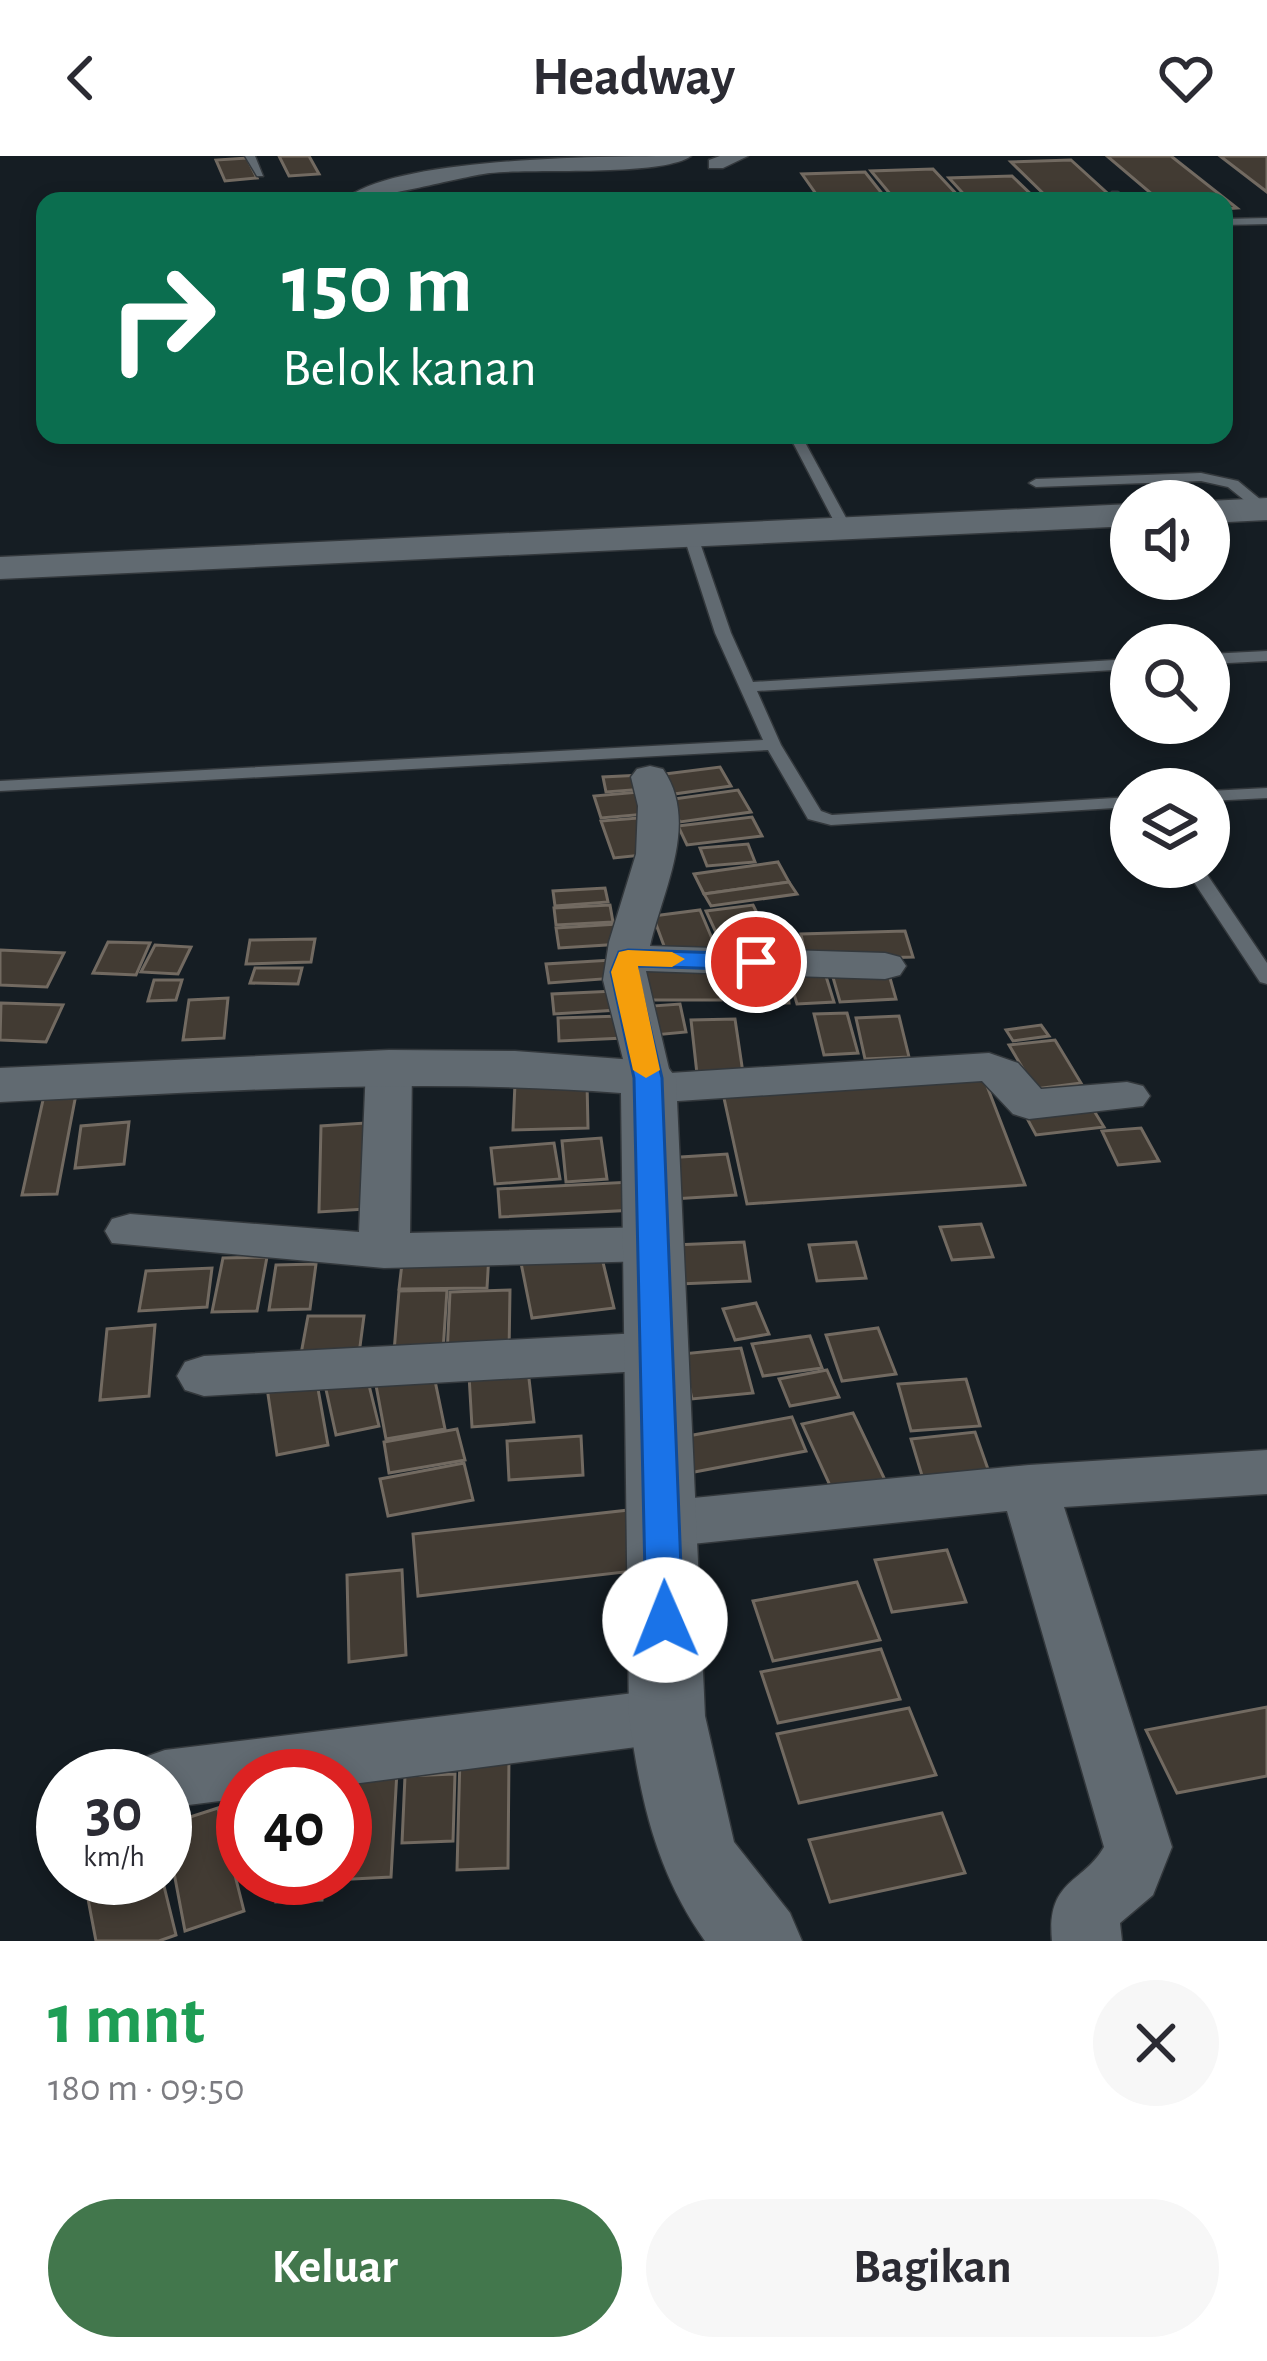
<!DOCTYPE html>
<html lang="id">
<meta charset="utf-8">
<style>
:root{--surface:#fff;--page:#f7f7f7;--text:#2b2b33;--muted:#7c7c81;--accent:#42774c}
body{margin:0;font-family:"Alegreya Sans",sans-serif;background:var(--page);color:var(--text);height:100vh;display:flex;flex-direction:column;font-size:45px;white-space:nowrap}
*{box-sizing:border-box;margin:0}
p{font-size:39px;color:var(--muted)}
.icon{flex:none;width:66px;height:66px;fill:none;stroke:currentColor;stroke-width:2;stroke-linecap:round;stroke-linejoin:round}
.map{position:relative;height:1785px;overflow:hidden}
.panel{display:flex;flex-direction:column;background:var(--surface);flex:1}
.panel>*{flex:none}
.banner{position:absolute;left:36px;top:36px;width:1197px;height:252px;border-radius:24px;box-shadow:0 6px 18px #0003;background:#0b6e4f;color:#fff;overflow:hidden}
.fabs{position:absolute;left:1110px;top:324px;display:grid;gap:24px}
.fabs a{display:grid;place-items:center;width:120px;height:120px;border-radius:50%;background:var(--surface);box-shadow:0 6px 18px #0003;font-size:60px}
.speed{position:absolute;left:36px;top:1593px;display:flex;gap:24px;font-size:60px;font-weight:700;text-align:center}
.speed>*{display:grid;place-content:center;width:156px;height:156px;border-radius:50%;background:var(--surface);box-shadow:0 6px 18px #0003;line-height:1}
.speed small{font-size:30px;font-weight:400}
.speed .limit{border:18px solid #d22;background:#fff;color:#111}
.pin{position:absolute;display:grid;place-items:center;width:102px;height:102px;color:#fff;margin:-51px;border:6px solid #fff;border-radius:50%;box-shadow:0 3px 12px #0007}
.me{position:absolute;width:132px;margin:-66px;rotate:359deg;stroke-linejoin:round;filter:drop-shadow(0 0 9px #0008)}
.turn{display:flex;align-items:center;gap:42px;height:252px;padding:0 48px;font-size:54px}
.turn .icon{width:156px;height:156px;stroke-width:2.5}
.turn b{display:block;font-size:84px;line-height:102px}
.round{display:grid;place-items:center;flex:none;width:126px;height:126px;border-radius:63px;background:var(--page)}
.headline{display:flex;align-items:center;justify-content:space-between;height:204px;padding:0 48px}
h1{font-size:72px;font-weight:700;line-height:90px;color:#1e9e55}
.action{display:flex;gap:24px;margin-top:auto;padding:24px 48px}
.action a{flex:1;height:138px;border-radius:72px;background:var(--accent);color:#fff;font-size:48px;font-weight:700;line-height:138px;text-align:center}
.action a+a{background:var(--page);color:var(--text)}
header{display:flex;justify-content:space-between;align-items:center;height:156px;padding:0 48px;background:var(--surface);font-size:54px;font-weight:700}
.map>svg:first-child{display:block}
</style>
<header><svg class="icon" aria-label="back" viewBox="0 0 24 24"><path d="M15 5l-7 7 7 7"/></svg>Headway<svg class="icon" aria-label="heart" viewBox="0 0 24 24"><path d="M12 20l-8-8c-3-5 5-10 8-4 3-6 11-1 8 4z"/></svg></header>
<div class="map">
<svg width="1267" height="1785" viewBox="0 0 1267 1785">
<rect width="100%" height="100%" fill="#151d23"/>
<!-- building -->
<g fill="#423b33" stroke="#726a61" stroke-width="3">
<path d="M279 0H309L319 18 289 20Z"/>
<path d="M1107 0H1171L1237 52 1224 53V45H1160Z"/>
<path d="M1220 0H1267V36Z"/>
<path d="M247 2 257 22 225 25 216 4Z"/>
<path d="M1071 4 1116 45H1051L1011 6Z"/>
<path d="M933 13 963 45H896L871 15Z"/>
<path d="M865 16 888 45H821L802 18Z"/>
<path d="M1012 20 1038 45H970L949 22Z"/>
<path d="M720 611 731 630 667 639 657 619Z"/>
<path d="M642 619 645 633 606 636 603 621Z"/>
<path d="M738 634 751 656 680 666 667 644Z"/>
<path d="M650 635 658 657 601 662 594 640Z"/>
<path d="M752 661 762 680 687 689 678 670Z"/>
<path d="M638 662 652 698 614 702 601 665Z"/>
<path d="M748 688 755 706 707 710 700 692Z"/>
<path d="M778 706 789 726 704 738 694 718Z"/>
<path d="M789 726 797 738 711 750 704 738Z"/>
<path d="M605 732 608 746 555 750 553 735Z"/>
<path d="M610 749 613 766 556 769 554 752Z"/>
<path d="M753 749 766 775 718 781 706 755Z"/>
<path d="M700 754 716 792 667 798 653 760Z"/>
<path d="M618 768 622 788 559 792 556 772Z"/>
<path d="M905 775 913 801 806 804 801 778Z"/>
<path d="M781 780 787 800 728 804 722 784Z"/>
<path d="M315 783 311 806 246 808 250 784Z"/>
<path d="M108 786 150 787 136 819 93 817Z"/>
<path d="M155 789 191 791 178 818 141 816Z"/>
<path d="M0 794 64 797 47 831 0 829Z"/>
<path d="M612 804 616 822 549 827 546 808Z"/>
<path d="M255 812H302L298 828 250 827Z"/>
<path d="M641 814H719L721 844H642Z"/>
<path d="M888 815 896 843 840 846 832 818Z"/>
<path d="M825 817 834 846 797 848 788 818Z"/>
<path d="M727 819H786L789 847H729Z"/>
<path d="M154 824H182L176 844 148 845Z"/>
<path d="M615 835 618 854 554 858 552 838Z"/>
<path d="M228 842 224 882 183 884 189 844Z"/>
<path d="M1 847 63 849 46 886 0 884Z"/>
<path d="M680 848 686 876 644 880 638 851Z"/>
<path d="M847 857 858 897 824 899 814 858Z"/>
<path d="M621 860 624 882 559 885 558 862Z"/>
<path d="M899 860 909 901 865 903 856 862Z"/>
<path d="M735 863 743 917 697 918 691 864Z"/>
<path d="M1041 869 1049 880 1013 885 1006 874Z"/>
<path d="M1055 884 1081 927 1035 933 1009 889Z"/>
<path d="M982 917 1025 1029 747 1048 722 933Z"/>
<path d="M587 926 588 972 513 974 515 927Z"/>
<path d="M77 933 57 1038 22 1039 45 935Z"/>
<path d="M1088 945 1104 971 1036 979 1022 953Z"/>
<path d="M129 966 124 1008 75 1012 81 970Z"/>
<path d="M380 966 381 1052 319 1056 321 970Z"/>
<path d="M1141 972 1159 1005 1118 1009 1102 975Z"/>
<path d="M601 982 607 1023 566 1026 562 985Z"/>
<path d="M554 987 560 1023 495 1028 491 992Z"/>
<path d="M727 998 736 1039 673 1043 666 1002Z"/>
<path d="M631 1026 635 1054 500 1061 498 1033Z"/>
<path d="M981 1068 993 1101 952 1104 940 1071Z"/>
<path d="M744 1086 750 1125 679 1128 674 1089Z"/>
<path d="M856 1086 866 1122 817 1125 809 1089Z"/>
<path d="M489 1098 487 1132 399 1133 403 1099Z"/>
<path d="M601 1098 614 1152 532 1162 521 1107Z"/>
<path d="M267 1101 257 1155 212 1156 223 1102Z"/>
<path d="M316 1108 310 1153 269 1154 276 1109Z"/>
<path d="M212 1112 207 1151 139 1155 146 1115Z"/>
<path d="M447 1134 443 1195 394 1196 399 1135Z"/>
<path d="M510 1134 509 1198 447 1200 450 1136Z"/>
<path d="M756 1147 769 1178 735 1184 723 1153Z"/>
<path d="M308 1160H364L359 1198H301Z"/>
<path d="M155 1169 149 1240 100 1244 107 1173Z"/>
<path d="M878 1172 896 1218 842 1225 826 1179Z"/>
<path d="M810 1180 822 1212 763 1220 752 1188Z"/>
<path d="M741 1192 753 1237 692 1243 682 1198Z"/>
<path d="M528 1214 534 1266 472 1271 469 1219Z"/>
<path d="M827 1214 839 1241 790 1250 779 1223Z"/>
<path d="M433 1215 445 1273 386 1283 375 1224Z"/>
<path d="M315 1216 328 1289 277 1299 266 1225Z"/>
<path d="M367 1221 379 1270 336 1279 325 1229Z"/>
<path d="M966 1223 980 1270 911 1275 898 1228Z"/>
<path d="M853 1257 885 1324 833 1336 802 1268Z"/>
<path d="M792 1261 806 1295 689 1317 677 1282Z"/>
<path d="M457 1273 465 1304 389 1317 384 1286Z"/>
<path d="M975 1276 989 1316 923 1323 911 1283Z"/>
<path d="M581 1280 583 1319 509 1324 507 1285Z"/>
<path d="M464 1307 473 1344 388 1360 380 1323Z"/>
<path d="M647 1352 659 1412 418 1440 413 1378Z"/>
<path d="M947 1394 966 1446 892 1456 875 1404Z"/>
<path d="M402 1414 406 1499 349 1506 347 1419Z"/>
<path d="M857 1426 880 1484 773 1505 753 1445Z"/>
<path d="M881 1493 900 1543 778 1567 761 1516Z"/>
<path d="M1267 1551V1620L1177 1637 1146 1574Z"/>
<path d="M909 1552 936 1619 799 1647 777 1578Z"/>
<path d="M509 1600 508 1712 457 1714 460 1601Z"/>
<path d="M397 1615 391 1721 333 1724 345 1722 341 1620Z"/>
<path d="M455 1618 453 1685 402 1687 405 1620Z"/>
<path d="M218 1652 244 1755 185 1775 165 1669Z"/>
<path d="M942 1657 965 1717 830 1746 809 1684Z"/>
<path d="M84 1722H162L176 1779 159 1785H96Z"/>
<path d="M279 1722H324L322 1744 276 1746Z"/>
</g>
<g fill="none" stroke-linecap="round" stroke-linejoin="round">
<!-- service casing -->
<g stroke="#33383c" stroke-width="3">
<g id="service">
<path d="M245 0H255L263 20H257Z"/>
<path d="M1112 36H1118L1128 45H1117Z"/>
<path d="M1267 62V68L1224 69V63Z"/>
<path d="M789 279H801L851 371 849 374 837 371Z"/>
<path d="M1201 317 1238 325 1267 349V356H1259L1228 331 1201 325 1036 331 1029 327 1036 323Z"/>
<path d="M690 374 697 378 731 477 753 526 1131 503V513L757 535 781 589 821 655 832 659 1131 641V651L831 669 808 663 768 594 0 635V625L763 584 715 477 683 378Z"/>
<path d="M1267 495V505L1209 508V498Z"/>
<path d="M1267 632V642L1209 645V635Z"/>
<path d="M1184 711H1202L1267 807V828L1260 826Z"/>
</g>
</g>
<!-- minor casing -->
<g stroke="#33383c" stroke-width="3">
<g id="minor">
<path d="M691 0C662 21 534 12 490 17 463 20 361 48 348 41 404 0 615 0 691 0Z"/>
<path d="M720 0H748L723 12H709V4Z"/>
<path d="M650 610 663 613C700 667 662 735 650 790L885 797 900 801 906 810 900 819 885 823 646 815 670 917 989 897 1018 907 1041 933 1127 926 1143 930 1150 940 1143 950 1029 963 1013 958 982 925 648 947 632 943 625 933 629 927 603 824 609 786 636 698 638 650 631 621 637 613Z"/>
<path d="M389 897 405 901 412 911 410 1077 650 1071 668 1076 675 1088 668 1100 650 1105 384 1112 112 1087 105 1075 112 1063 130 1058 359 1076 366 911 373 901Z"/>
<path d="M659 1176 678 1181 686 1195 678 1209 659 1214 204 1240 185 1234 177 1220 185 1206 204 1200Z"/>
<path d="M1267 1294V1338L1064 1351 1172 1691 1153 1739 1120 1767 1122 1785H1052C1046 1723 1083 1728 1104 1691L1007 1355 663 1391 642 1384 634 1368 642 1352 663 1345 1029 1309Z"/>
<path d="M667 1533 690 1541 699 1560 690 1579 667 1587 345 1629V1620H243V1642L165 1652V1620H133L142 1602 165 1594Z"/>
</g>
</g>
<!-- tertiary casing -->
<g stroke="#33383c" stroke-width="3">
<g id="tertiary">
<path d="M1267 342V364L1209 367V345Z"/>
<path d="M1131 348V370L0 423V401Z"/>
<path d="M389 894 515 895 648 905 667 910 676 922 705 1560 734 1686 790 1757 802 1785H705C656 1716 640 1642 629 1560L621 937C413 921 207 936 0 946V912Z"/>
</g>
</g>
<!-- service -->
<use href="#service" fill="#616a71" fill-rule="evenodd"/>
<!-- minor -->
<use href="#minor" fill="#616a71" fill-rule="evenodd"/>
<!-- tertiary -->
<use href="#tertiary" fill="#616a71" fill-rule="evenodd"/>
</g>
<!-- route -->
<path fill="#1a73e8" stroke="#114b97" stroke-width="3" d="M628 794 756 798 769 806 756 814 638 810 637 816 662 922 683 1464 678 1475 665 1479 652 1475 646 1464 634 922 611 816 619 796Z"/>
<!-- slow -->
<path fill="#f59e0b" d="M628 794 672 796 685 803 672 811 638 810 660 914 646 922 633 914 611 816 619 796Z"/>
</svg>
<div class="fabs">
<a><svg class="icon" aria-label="sound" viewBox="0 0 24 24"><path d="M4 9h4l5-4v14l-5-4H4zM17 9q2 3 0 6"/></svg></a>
<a><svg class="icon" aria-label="search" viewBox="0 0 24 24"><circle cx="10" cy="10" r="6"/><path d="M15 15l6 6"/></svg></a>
<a><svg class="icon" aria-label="layers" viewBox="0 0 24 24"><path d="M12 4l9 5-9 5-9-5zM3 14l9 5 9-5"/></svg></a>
</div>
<div class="speed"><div>30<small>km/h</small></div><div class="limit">40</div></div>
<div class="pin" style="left:756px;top:806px;background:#d93025"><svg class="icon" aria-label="arrive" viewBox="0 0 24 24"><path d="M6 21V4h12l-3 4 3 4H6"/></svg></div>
<svg class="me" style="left:665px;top:1464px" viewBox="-20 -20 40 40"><circle r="19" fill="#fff"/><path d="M0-13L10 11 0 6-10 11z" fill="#1a73e8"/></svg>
<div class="banner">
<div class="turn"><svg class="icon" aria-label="right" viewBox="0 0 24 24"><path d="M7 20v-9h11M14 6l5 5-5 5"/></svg><div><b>150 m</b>Belok kanan</div></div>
</div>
</div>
<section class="panel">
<div class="headline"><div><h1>1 mnt</h1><p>180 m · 09:50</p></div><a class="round"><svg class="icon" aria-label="close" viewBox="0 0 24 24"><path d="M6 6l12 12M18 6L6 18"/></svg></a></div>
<div class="action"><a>Keluar</a><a>Bagikan</a></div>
</section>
